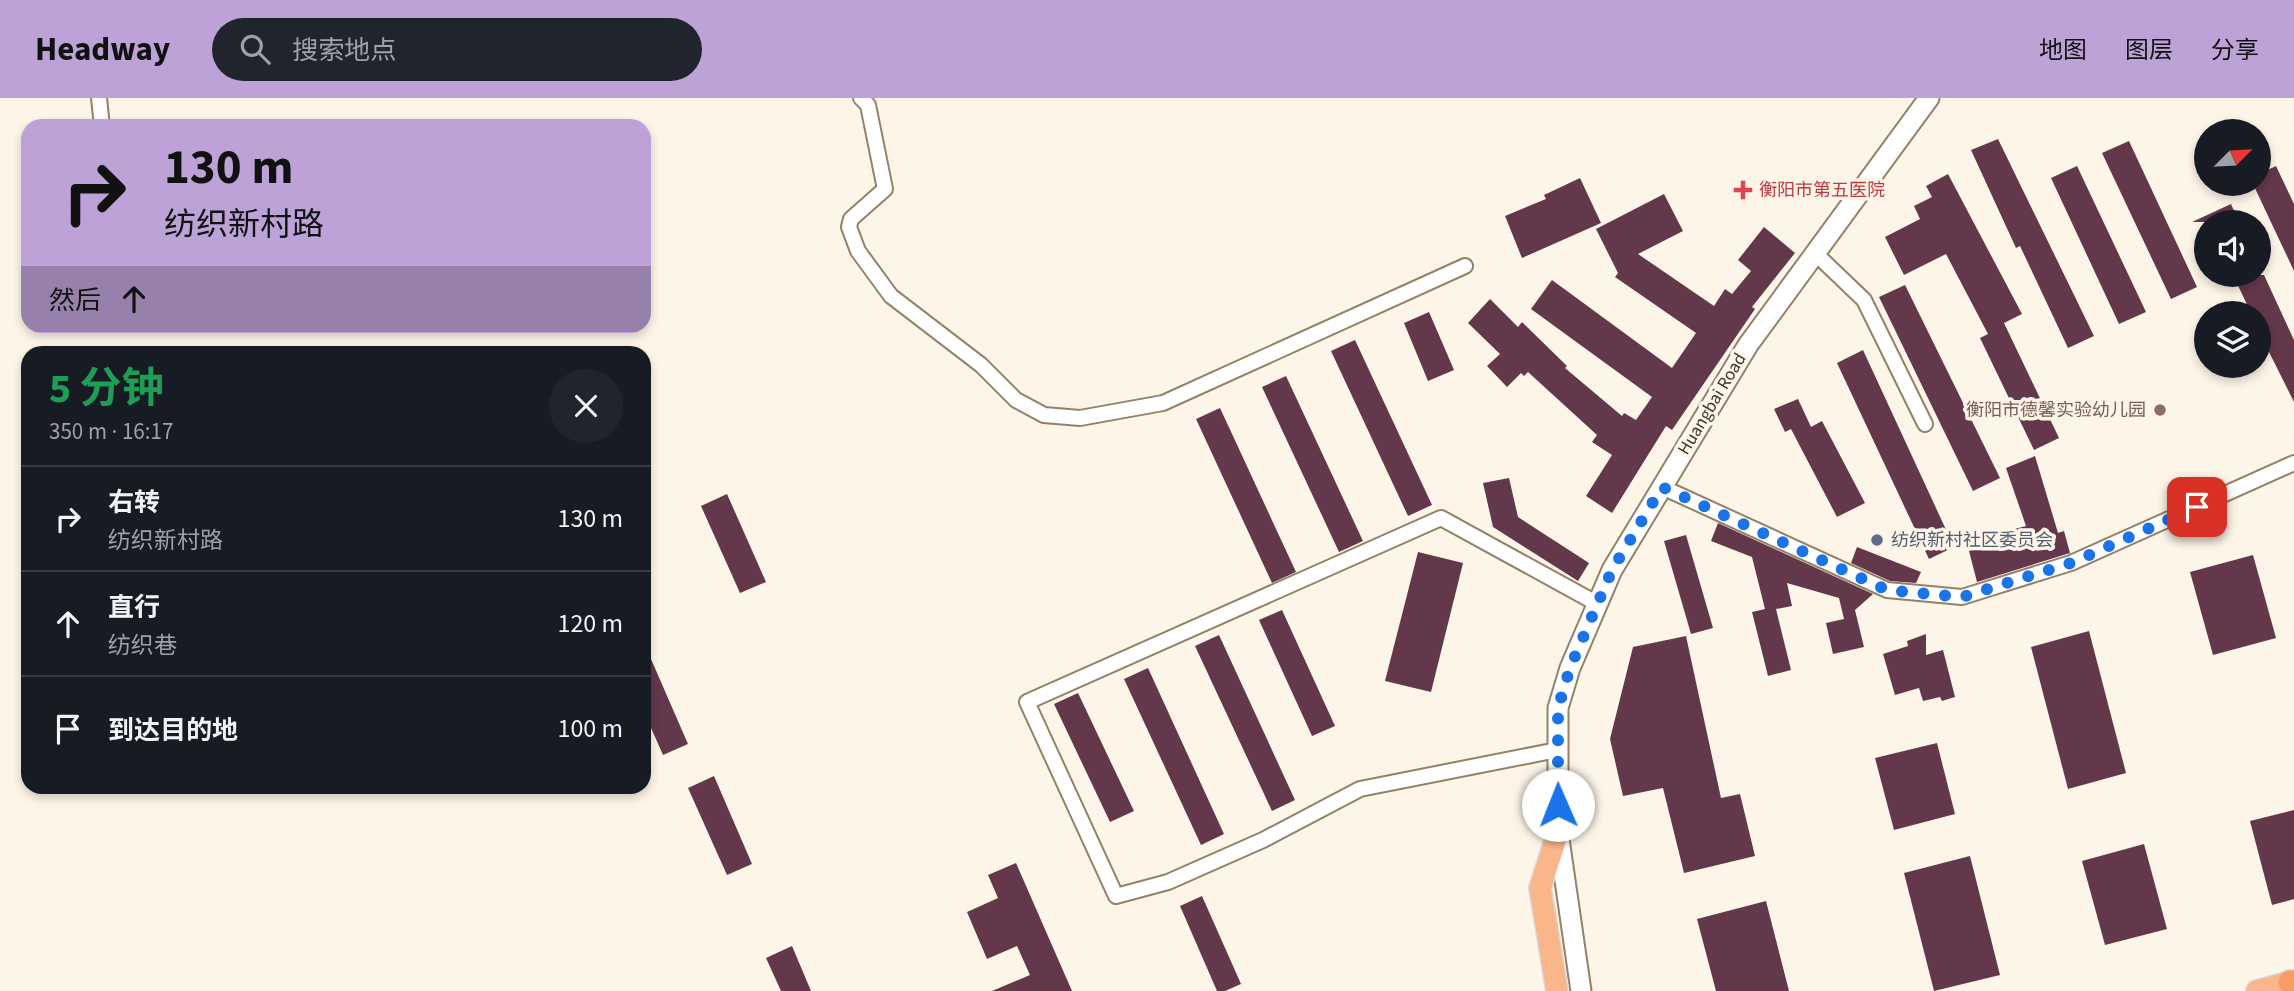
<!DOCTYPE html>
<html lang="zh">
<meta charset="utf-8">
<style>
:root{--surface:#171b24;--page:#20242c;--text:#f1f3f6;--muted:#9ea1a6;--line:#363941;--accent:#bda2d8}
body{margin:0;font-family:"Source Sans 3","Noto Sans SC",sans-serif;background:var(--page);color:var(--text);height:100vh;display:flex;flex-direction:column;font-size:26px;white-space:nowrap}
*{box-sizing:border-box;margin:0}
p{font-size:23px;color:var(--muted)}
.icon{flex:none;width:38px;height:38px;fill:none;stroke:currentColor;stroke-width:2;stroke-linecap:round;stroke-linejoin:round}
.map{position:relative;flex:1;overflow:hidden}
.details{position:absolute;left:21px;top:248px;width:630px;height:448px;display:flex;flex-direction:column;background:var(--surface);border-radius:21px;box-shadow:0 4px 10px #0003}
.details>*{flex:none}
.guide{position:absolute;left:21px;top:21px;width:630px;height:214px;border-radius:21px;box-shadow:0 4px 10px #0003;background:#bda2d8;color:#111;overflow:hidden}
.needle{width:46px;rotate:66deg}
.tools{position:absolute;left:2194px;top:21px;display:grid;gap:14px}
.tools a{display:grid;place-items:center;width:77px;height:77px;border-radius:50%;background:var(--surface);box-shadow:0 4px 10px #0003;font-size:35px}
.pin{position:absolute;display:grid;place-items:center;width:60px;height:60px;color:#fff;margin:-30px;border-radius:14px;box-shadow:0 4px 10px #0006}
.me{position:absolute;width:77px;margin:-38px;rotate:359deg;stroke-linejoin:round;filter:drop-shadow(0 0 5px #0008)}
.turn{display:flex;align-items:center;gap:24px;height:147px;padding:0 28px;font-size:32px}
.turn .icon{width:91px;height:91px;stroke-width:2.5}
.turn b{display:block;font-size:49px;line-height:60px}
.then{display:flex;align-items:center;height:66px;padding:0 28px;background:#0003;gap:14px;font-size:26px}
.round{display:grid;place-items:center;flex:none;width:74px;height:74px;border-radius:37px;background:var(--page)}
.headline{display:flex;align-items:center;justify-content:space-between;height:119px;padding:0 28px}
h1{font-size:42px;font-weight:700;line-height:52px;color:#1e9e55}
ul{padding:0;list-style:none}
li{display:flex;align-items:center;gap:21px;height:105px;padding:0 28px;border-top:2px solid var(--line)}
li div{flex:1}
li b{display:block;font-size:26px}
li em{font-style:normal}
header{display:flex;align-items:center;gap:42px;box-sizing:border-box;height:98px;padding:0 35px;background:var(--accent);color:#111}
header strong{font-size:33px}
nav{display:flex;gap:38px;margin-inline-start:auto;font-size:24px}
.search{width:490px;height:63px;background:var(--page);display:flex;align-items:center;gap:18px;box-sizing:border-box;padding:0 24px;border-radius:38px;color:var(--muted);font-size:26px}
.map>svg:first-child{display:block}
</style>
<header>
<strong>Headway</strong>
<div class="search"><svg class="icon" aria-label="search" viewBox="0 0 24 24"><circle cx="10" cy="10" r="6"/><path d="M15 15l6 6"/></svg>搜索地点</div>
<nav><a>地图</a><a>图层</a><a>分享</a></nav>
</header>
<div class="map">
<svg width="2294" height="893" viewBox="0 0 2294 893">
<rect width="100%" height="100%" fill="#fef5e9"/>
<!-- building -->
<g fill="#63384a">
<path d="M1998 41 2094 238 2068 250 2020 148 2016 150 1971 52Z"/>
<path d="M2129 43 2197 189 2171 201 2102 55Z"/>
<path d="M2077 68 2146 214 2119 226 2051 80Z"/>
<path d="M2276 68 2294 106V173L2253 86H2259V76Z"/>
<path d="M1948 76 2022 216 2004 225 2059 340 2034 352 1980 240 1988 236 1946 156 1904 177 1885 139 1920 121 1914 108 1932 99 1926 88Z"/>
<path d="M1580 80 1601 125 1522 160 1505 118 1546 101 1544 97Z"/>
<path d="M1664 96 1683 133 1638 156 1714 208 1725 191 1732 196 1751 173 1738 162 1764 129 1795 155 1752 209 1755 211 1672 332 1666 328 1612 415 1586 398 1612 357 1592 344 1597 337 1528 274 1524 278 1521 275 1507 289 1487 268 1500 256 1468 225 1490 201 1518 229 1522 224 1567 268 1565 270 1622 318 1624 315 1636 322 1652 299 1531 211 1552 182 1672 270 1696 235 1615 179 1618 175 1596 131Z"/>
<path d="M2231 106 2239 124H2192Z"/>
<path d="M2233 177H2264L2294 242V304L2259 234V215H2251Z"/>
<path d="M1905 187 2000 380 1973 393 1879 199Z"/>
<path d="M1429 214 1454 272 1428 283 1404 225Z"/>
<path d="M1355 242 1432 407 1408 418 1331 253Z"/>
<path d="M1863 252 1954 449 1929 461 1837 265Z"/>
<path d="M1286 278 1363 443 1339 454 1262 289Z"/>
<path d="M1798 301 1811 329 1822 323 1865 405 1837 419 1791 331 1785 334 1774 311Z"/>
<path d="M1220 310 1296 474 1272 485 1196 321Z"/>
<path d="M2035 358 2058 435 2064 433 2070 455 1977 484 1969 453 1991 447 1988 438 2026 428 2006 370Z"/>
<path d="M1509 380 1518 419 1589 465 1578 483 1493 429 1483 385Z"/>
<path d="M727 396 766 484 740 495 701 408Z"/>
<path d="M1718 425 1873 496 1855 512 1864 549 1833 556 1826 525 1844 521 1839 500 1787 485 1792 508 1776 511 1791 572 1768 578 1752 514 1765 511 1752 459 1711 443Z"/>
<path d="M1686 437 1713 530 1691 536 1664 443Z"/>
<path d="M1857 449 1921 474 1916 485 1890 483 1851 465Z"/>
<path d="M1418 454 1463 465 1431 594 1385 583Z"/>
<path d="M2253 457 2276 540 2213 557 2190 474Z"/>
<path d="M1282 512 1335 628 1312 638 1259 522Z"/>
<path d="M2089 533 2126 675 2068 691 2031 549Z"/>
<path d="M1926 536V557L1943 552 1955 599 1942 603 1940 599 1923 603 1919 590 1895 597 1883 556 1908 548 1907 543Z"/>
<path d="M1219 537 1295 702 1272 713 1195 548Z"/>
<path d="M1686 538 1721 700 1740 696 1755 758 1684 775 1663 690 1623 698 1610 641 1633 549Z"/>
<path d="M644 545 688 646 663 657 644 614Z"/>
<path d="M1148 570 1224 736 1201 747 1124 581Z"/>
<path d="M1078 595 1134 713 1110 724 1054 606Z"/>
<path d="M1937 645 1955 716 1894 732 1875 660Z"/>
<path d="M714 678 752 766 727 777 688 690Z"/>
<path d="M2294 712V801L2272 807 2250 723Z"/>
<path d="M2144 746 2167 831 2105 847 2082 763Z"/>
<path d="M1970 758 2000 877 1934 893 1904 775Z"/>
<path d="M1016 765 1072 893H992L1030 877 1017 848 987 861 967 814 998 800 988 777Z"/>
<path d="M1202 798 1241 886 1225 893H1217L1180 808Z"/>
<path d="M1766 803 1789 893H1716L1697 821Z"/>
<path d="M792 848 811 893H781L766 860Z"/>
</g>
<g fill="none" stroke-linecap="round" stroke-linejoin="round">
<!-- minor casing -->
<g stroke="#958167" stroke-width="18">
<g id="minor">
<path d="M99 0 102 28"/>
<path d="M861 0 868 7 885 91 851 121 849 129 858 153 891 198 981 267 1016 302 1044 317 1080 320 1163 305 1465 168"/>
<path d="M1816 156 1864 202 1925 326"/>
<path d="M1662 389 1887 492 1962 499 2071 465 2294 365"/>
<path d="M1557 652 1360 691 1263 742 1168 784 1116 798 1027 604 1441 420 1596 505"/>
</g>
</g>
<!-- secondary casing -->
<g stroke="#958167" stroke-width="23">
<path id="secondary" d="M1581 893 1558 734V610L1570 570 1612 472 1748 247 1929 0"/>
</g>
<!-- primary casing -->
<g stroke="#d8d7d5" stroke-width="24">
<g id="primary">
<path d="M1557 893 1540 790 1558 734"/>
<path d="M2257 893 2294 883"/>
</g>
</g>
<!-- trunk casing -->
<g stroke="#d8d7d5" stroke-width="26">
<path id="trunk" d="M2290 884 2294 885"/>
</g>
<!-- minor -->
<use href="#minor" stroke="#fff" stroke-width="14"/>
<!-- secondary -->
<use href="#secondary" stroke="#fff" stroke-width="19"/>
<!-- primary -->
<use href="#primary" stroke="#fab58b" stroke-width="21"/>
<!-- trunk -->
<use href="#trunk" stroke="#f89c64" stroke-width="23"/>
</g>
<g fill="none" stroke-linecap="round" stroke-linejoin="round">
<!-- route -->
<path stroke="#1a73e8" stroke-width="12" stroke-dasharray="0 21.6" d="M1558 707V610L1570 570 1612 472 1662 389 1887 492 1962 499 2071 465 2197 409"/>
</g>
<!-- markers -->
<path fill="#e0444e" stroke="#fef5e9" stroke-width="2.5" d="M1739.5 81.5h7v7h7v7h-7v7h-7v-7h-7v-7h7z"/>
<circle fill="#8d6e63" stroke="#fef5e9" stroke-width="2.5" cx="2160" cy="312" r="7"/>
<circle fill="#5c6f8a" stroke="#fef5e9" stroke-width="2.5" cx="1877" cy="442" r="7"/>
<g text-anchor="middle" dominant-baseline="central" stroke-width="7" stroke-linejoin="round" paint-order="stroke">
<!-- health labels -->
<g font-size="18" fill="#be3a42" stroke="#fef5e9" text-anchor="start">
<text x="1759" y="92">衡阳市第五医院</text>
</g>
<!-- street labels -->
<g font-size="18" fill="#3e362b" stroke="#fef5e9">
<text transform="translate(1712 306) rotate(-59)">Huangbai Road</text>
</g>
<!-- education labels -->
<g font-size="18" fill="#785e54" stroke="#fef5e9" text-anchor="end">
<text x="2146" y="312">衡阳市德馨实验幼儿园</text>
</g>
<!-- service labels -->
<g font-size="18" fill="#4e5e75" stroke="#fef5e9" text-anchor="start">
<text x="1891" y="442">纺织新村社区委员会</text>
</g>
</g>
</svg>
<div class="tools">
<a><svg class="needle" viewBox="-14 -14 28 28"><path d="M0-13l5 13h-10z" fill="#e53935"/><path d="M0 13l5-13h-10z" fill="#9ea1a6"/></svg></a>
<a><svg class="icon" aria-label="sound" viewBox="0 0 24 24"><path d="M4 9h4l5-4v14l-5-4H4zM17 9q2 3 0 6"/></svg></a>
<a><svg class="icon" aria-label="layers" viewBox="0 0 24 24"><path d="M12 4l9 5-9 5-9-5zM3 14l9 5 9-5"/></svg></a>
</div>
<div class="pin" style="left:2197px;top:409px;background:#d93025"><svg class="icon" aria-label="arrive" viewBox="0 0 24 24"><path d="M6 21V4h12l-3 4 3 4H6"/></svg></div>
<svg class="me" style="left:1558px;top:707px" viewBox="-20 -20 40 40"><circle r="19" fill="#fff"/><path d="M0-13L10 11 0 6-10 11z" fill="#1a73e8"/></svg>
<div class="guide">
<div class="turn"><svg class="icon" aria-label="right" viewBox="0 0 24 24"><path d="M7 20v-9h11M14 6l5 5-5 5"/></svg><div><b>130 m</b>纺织新村路</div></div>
<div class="then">然后<svg class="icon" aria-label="ahead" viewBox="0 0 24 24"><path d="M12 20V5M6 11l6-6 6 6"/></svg></div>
</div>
<section class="details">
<div class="headline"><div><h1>5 分钟</h1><p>350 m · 16:17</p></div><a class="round"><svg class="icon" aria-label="close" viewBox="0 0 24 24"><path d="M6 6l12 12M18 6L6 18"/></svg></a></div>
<ul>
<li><svg class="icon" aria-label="right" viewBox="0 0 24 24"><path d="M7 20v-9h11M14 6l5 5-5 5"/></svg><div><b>右转</b><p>纺织新村路</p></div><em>130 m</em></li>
<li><svg class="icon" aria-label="ahead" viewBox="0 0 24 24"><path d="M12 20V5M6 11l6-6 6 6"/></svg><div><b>直行</b><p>纺织巷</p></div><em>120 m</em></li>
<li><svg class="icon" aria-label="arrive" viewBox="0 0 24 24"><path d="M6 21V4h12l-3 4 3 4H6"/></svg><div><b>到达目的地</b></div><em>100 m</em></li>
</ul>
</section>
</div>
